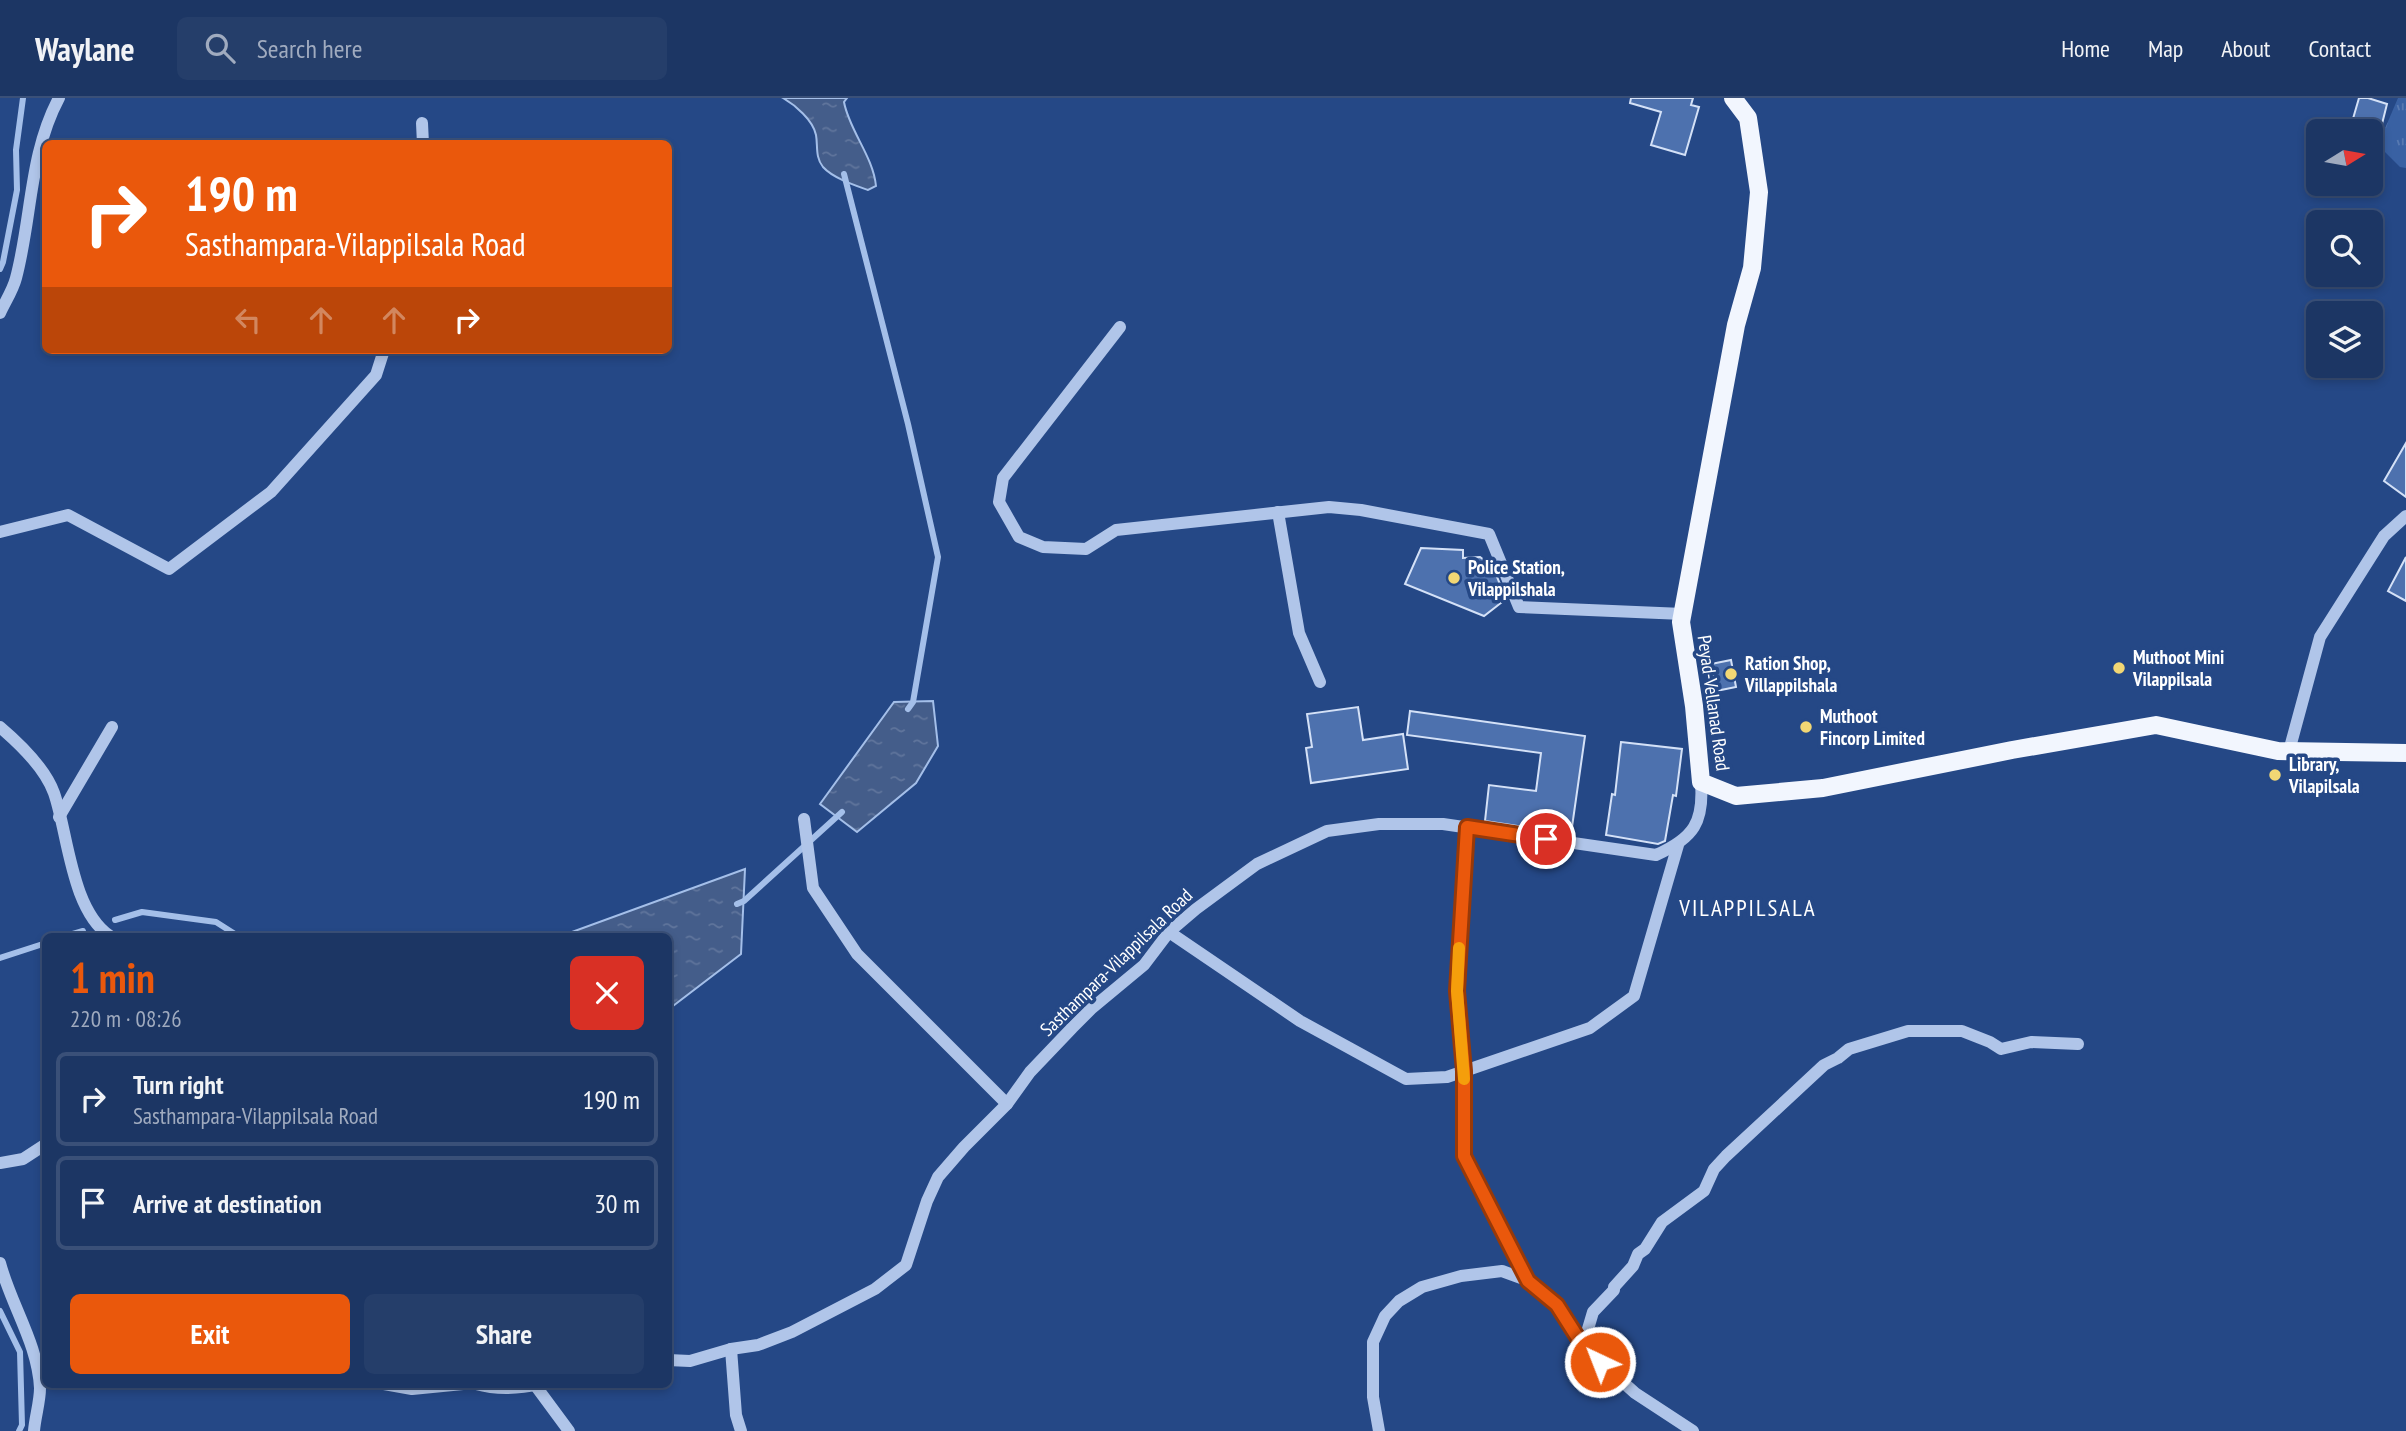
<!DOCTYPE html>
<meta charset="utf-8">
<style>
:root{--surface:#1c3664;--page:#253e6a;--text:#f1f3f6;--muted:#a0abbf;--line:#3a5078;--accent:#ea580c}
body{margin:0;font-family:"PT Sans Narrow",sans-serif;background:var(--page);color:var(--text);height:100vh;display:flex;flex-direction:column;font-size:26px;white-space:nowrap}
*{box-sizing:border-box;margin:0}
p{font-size:23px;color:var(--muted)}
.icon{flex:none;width:38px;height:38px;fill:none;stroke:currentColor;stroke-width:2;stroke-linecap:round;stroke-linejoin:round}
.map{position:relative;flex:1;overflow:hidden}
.details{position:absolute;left:42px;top:835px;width:630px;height:455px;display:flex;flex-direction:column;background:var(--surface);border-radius:10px;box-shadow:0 4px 10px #0003,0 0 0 2px var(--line)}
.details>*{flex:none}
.top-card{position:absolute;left:42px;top:42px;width:630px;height:214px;border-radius:10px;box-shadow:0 4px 10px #0003,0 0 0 2px var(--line);background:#ea580c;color:#fff;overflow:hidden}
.needle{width:46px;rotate:79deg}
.buttons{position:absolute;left:2306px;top:21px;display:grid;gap:14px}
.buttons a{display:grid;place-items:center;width:77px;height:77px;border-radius:10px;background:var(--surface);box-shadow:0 4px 10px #0003,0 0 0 2px var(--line);font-size:35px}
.pin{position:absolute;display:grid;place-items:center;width:60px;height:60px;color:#fff;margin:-30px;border:4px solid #fff;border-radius:50%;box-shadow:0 2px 7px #0007}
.me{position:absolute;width:77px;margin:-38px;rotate:317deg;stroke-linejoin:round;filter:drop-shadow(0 0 5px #0008)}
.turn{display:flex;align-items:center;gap:24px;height:147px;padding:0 28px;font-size:32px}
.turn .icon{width:91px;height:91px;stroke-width:2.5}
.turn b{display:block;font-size:49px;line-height:60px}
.lanes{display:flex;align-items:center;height:66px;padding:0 28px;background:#0003;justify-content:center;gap:35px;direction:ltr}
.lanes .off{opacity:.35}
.round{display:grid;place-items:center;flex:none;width:74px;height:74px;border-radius:10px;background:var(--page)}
.head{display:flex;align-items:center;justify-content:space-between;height:119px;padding:0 28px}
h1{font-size:42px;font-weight:700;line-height:52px;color:var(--accent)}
.action{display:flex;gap:14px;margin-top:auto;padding:14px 28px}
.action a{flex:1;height:80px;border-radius:10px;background:var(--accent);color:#fff;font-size:28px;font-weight:700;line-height:80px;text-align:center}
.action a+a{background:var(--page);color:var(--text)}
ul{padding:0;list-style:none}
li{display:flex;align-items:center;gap:21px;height:94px;margin:0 14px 10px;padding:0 14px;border:4px solid var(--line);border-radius:10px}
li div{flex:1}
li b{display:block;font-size:26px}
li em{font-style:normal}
header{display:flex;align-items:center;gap:42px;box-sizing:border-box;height:98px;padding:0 35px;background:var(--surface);border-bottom:2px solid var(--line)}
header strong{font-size:33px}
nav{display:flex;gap:38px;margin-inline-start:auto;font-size:24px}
.search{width:490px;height:63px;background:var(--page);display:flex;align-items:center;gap:18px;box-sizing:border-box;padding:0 24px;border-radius:10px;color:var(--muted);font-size:26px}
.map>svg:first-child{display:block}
</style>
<header>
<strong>Waylane</strong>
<div class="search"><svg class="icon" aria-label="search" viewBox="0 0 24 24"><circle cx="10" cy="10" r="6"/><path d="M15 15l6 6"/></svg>Search here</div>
<nav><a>Home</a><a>Map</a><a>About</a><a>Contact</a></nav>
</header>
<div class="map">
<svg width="2406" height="1333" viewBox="0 0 2406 1333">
<defs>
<pattern id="park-tufts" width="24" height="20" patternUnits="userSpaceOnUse" patternTransform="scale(1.75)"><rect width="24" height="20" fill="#3961a3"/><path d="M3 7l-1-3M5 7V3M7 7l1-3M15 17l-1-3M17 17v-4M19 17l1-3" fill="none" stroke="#5779b1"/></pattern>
<pattern id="water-ripples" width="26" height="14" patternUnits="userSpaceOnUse" patternTransform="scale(1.75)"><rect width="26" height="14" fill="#445d8a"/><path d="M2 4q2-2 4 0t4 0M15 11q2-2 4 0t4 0" fill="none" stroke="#60759c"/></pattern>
</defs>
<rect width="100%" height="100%" fill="#254886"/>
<!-- park -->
<path fill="url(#park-tufts)" d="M2398 0H2406V70L2400 69 2378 47Z"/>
<!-- water -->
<g fill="url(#water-ripples)" stroke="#a4bfe9" stroke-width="2">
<path d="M783 0H847L844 4C849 32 873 58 876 88L868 92C854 87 833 80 823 69 815 59 818 48 816 37 813 22 795 7 783 0Z"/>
<path d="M933 603 938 648 916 685 857 734 820 706 894 604Z"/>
<path d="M745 771 741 856 669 911 668 838H533L572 834Z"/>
</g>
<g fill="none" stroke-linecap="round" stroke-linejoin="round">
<!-- stream -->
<g stroke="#a4bfe9" stroke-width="6">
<path d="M844 76 908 326 938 459 913 604 908 611"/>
<path d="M0 171 3 164 17 92 16 52 23 0"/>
<path d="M737 806 744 803 842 714"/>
<path d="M115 822 142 814 216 824 238 838"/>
<path d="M66 838 83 833"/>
<path d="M0 860 46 845"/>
<path d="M0 1213 20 1254 22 1327 19 1333"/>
</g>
</g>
<!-- building -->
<g fill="#4d71ae" stroke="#d4e1f7" stroke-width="2">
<path d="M1631 0H1693L1691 7 1699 9 1685 57 1651 47 1661 14 1630 5Z"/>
<path d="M2359 0H2368L2387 6 2379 38 2371 36V33L2350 31Z"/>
<path d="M2406 345V399L2384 383Z"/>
<path d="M1421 450 1463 452V460L1480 459 1493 469 1506 501 1484 518 1405 486Z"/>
<path d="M2406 459V503L2388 493Z"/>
<path d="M1731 562 1736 589 1716 593 1711 566Z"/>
<path d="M1358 609 1363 642 1403 636 1408 671 1311 685 1306 650 1312 649 1307 616Z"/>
<path d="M1410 613 1585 638 1571 736 1485 723 1489 687 1536 693 1541 655 1407 637Z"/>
<path d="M1621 644 1682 651 1676 698 1673 697 1665 743 1658 746 1606 737 1612 696 1615 697Z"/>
</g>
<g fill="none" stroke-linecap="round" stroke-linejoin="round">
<!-- minor -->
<g stroke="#b0c5e9" stroke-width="12">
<path d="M422 25 423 46"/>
<path d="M0 215C5 204 13 192 16 180 32 120 29 56 59 0"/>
<path d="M1120 229 1003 380 999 404 1019 439 1043 449 1086 451 1116 432 1329 409 1361 412 1489 436 1519 509 1683 516"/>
<path d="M1278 414 1299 535 1320 584"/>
<path d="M0 434 68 417 169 471 271 394 376 277 384 252"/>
<path d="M0 629C20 646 45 670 54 695 68 735 71 812 110 838"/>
<path d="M2289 653 2320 539 2384 438 2406 418"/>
<path d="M59 719 112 629"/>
<path d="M804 721 813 790 857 856 1007 1006"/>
<path d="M1467 729 1457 893 1464 973V1058L1529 1183"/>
<path d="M1169 834 1300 923 1406 981 1447 979 1590 930 1634 898 1678 747"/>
<path d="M0 1065 23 1061 46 1046"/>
<path d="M0 1165C11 1207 38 1246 40 1290 40 1304 35 1319 34 1333"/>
<path d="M1583 1248 1593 1214 1614 1192V1189L1633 1168 1638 1156 1645 1151 1662 1124 1704 1093 1714 1071 1726 1058 1824 967 1838 960 1849 951 1908 933H1962L1990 944 2001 951 2031 944 2078 946"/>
<path d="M731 1251 736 1317 741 1333"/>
<path d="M668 1262 690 1263 731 1251 758 1247 792 1234 875 1191 906 1167 927 1103 938 1079 964 1049 1007 1006 1030 974 1072 930 1091 911 1144 867 1169 834 1196 811 1257 766 1327 733 1379 726H1443L1656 757C1694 740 1704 724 1701 684"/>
<path d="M384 1286 412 1291 463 1286"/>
<path d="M476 1286C497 1292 518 1291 540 1286"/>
<path d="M535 1287 569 1333"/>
<path d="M1379 1333 1373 1299V1244L1385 1218 1399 1203 1422 1189 1461 1178 1502 1173 1529 1183 1557 1207 1583 1248 1635 1295 1693 1333"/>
</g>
<!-- major -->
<path stroke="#f2f6fe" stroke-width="18" d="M1733 0 1748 20 1759 94 1752 170 1736 227 1681 524 1694 608 1701 684 1736 698 1823 690 2012 652 2156 627 2278 653 2406 655"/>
</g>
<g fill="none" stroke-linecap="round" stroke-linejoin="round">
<!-- route casing -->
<g stroke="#983908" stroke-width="18">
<path id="route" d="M1546 741 1467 729 1457 893 1464 973V1058L1528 1183 1557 1207 1583 1248 1600 1264"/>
</g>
<!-- route -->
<use href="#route" stroke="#ea580c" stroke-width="12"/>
<!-- slow -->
<path stroke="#f59e0b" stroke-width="12" d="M1459 850 1457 893 1464 981"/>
</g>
<!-- markers -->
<g fill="#f2d774" stroke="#254886" stroke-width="2.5">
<circle cx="1454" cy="480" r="7"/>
<circle cx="2119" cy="570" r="7"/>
<circle cx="1731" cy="576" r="7"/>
<circle cx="1806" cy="629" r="7"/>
<circle cx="2275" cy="677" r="7"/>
</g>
<g text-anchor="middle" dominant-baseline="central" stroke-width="7" stroke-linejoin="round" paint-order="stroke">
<!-- poi labels -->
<g font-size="19" font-weight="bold" fill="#fff" stroke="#254886" text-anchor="start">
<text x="1468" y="469">Police Station,<tspan x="1468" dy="22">Vilappilshala</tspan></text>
<text x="2133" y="559">Muthoot Mini<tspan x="2133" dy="22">Vilappilsala</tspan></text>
<text x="1745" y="565">Ration Shop,<tspan x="1745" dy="22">Villappilshala</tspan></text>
<text x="1820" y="618">Muthoot<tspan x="1820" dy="22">Fincorp Limited</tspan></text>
<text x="2289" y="666">Library,<tspan x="2289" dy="22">Vilapilsala</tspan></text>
</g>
<!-- street labels -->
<g font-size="19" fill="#fff" stroke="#254886">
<text transform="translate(1714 605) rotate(82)">Peyad-Vellanad Road</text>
<text transform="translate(1116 864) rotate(-44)">Sasthampara-Vilappilsala Road</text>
</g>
<!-- quarter labels -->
<g font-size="23" letter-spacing="2" fill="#fff" stroke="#254886">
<text x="1748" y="809">VILAPPILSALA</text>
</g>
</g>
</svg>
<div class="buttons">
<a><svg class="needle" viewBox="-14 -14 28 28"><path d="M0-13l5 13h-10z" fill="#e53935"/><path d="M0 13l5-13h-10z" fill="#a0abbf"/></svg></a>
<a><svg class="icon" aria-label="search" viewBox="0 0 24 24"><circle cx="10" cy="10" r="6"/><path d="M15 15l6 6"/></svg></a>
<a><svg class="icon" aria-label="layers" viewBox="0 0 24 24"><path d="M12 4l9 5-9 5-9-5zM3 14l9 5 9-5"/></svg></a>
</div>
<div class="pin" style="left:1546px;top:741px;background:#d93025"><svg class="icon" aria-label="arrive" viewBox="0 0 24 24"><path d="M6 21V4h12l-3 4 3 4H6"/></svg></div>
<svg class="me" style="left:1600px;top:1264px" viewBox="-20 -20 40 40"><circle r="17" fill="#ea580c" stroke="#fff" stroke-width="3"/><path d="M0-11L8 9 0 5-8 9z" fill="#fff"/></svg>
<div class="top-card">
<div class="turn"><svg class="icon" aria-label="right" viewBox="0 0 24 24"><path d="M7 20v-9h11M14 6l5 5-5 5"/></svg><div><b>190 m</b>Sasthampara-Vilappilsala Road</div></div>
<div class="lanes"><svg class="icon off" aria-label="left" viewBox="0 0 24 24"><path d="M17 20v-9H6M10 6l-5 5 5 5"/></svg><svg class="icon off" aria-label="ahead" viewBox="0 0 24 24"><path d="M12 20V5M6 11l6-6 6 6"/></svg><svg class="icon off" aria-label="ahead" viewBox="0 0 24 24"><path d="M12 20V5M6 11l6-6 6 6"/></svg><svg class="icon" aria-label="right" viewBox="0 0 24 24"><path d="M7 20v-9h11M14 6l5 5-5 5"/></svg></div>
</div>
<section class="details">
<div class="head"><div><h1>1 min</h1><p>220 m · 08:26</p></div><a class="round" style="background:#d93025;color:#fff"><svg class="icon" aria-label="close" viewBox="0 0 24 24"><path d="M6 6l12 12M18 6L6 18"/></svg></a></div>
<ul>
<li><svg class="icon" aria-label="right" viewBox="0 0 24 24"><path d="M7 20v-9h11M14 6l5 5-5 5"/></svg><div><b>Turn right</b><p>Sasthampara-Vilappilsala Road</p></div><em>190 m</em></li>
<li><svg class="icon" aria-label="arrive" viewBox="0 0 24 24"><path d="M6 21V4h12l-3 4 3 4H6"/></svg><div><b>Arrive at destination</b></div><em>30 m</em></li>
</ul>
<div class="action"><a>Exit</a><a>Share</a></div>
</section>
</div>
